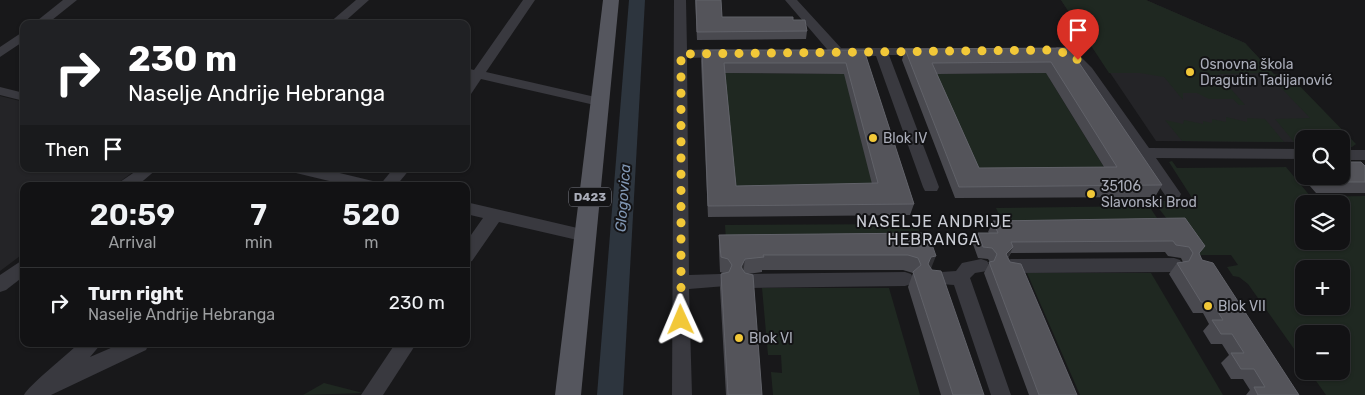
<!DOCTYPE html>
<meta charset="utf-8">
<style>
:root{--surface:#121214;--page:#1f2022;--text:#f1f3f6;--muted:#9c9ea0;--line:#313234}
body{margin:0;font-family:Rubik,sans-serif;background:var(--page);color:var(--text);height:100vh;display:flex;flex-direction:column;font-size:19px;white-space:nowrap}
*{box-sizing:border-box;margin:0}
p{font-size:16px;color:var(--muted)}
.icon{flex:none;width:28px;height:28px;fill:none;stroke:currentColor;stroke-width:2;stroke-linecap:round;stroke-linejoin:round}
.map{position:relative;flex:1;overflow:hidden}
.side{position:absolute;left:20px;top:182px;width:450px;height:165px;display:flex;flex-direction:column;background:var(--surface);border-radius:10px;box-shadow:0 1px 4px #0004,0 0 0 1px var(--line)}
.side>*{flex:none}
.banner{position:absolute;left:20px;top:20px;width:450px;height:152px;border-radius:10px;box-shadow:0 1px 4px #0004,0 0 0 1px var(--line);background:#202124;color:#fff;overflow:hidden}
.controls{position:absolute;left:1295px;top:130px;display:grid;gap:10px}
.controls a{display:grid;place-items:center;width:55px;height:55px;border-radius:10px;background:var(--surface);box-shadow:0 1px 4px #0004,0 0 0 1px var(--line);font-size:25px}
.pin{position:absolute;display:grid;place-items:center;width:42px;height:42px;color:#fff;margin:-51px -21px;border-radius:50% 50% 50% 0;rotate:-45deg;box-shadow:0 0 5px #0007}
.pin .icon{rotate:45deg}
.me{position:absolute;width:55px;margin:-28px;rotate:359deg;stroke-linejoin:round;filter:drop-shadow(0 0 4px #0008)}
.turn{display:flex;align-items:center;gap:18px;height:105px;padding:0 25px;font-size:22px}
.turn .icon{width:65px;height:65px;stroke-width:2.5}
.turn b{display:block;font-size:35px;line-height:42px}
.then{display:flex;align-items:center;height:48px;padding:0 25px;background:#0003;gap:10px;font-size:19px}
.eta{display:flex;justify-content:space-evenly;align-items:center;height:85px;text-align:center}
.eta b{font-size:30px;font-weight:600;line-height:35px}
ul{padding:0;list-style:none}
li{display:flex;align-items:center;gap:15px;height:70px;padding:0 25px;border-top:1px solid var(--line)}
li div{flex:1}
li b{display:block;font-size:19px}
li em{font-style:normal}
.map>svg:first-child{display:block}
</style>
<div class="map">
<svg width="1365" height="395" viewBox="0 0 1365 395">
<rect width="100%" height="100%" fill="#18181a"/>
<!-- built -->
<g fill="#242427">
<path d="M1061 0H1146L1245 43 1333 139H1304V142H1294L1156 141Z"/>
<path d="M0 96 24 102V169H137L114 186H24V253L0 271Z"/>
</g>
<!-- green -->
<g fill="#1f2821" fill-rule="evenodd">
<path d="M1061 0H1146L1245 43 1274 74 1291 77 1356 144 1352 147H1341V139H1304V142H1294L1275 119 1310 118 1267 73 1218 74 1245 105H1239L1233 99H1209L1197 93H1183V100L1164 77 1140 73H1109Z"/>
<path d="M1055 66 1049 78 1107 172 989 188 931 78 935 67 938 74 1039 73Z"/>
<path d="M728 69V73L838 74 851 70 874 191 725 201 715 76Z"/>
<path d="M1226 117 1247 122V118L1265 119 1284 142 1182 141 1165 120 1183 124 1184 120 1203 124V121L1212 123V119L1226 122Z"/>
<path d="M1172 161 1177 168 1286 167 1311 197 1365 196V395H1326L1309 371H1341V334H1304V363L1248 284 1239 277 1233 276 1227 267 1238 265 1231 255H1195L1153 201H1194L1169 162ZM1304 204H1341V241H1304ZM1304 269H1341V306H1304Z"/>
<path d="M1149 206 1159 221 1003 224 996 208Z"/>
<path d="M917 224 922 240 726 241 725 225Z"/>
<path d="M1151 273 1223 395H1080L1027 273Z"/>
<path d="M762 288H889L920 395H773L771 372 782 373 781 355H768Z"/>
<path d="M324 383 363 393 303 395Z"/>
</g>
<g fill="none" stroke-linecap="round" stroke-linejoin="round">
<!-- river -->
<path fill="#2d353e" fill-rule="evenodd" d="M629 0H645L623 395H597Z"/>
<!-- minor -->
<g fill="#39393f" fill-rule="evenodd">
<path d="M63 0H77L47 24H33Z"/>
<path d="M356 0H369L342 24H328Z"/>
<path d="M523 0H535L486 72 604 99 606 102 604 105 599 106 481 79 471 94 466 95V81L469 77 466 76V68L474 70Z"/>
<path d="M674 0H686L687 50 723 49 730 53 723 57 687 58 689 275 720 274 726 276 729 281 726 286 689 289 692 395H672Z"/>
<path d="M785 0H797L841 48H930L932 51 925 55H889L939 187 937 191H925L923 187 876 56 832 55Z"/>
<path d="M24 31V41L0 57V47Z"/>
<path d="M1057 47 1074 50 1092 68 1149 148 1304 149V159L1156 158 1181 194 1179 198H1167L1082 74 1065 56 1052 54 1050 51Z"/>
<path d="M0 87 24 93V101L0 95Z"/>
<rect x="1341" y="150" width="24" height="10"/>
<path d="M139 169H157L137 186H118L120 182Z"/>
<path d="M294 169H323L377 182 379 186H350L296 173Z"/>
<path d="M393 169H410L396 186H379Z"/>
<path d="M466 202 586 230 592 232 595 236 592 240 586 242 499 222 472 261 466 263V242L483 218 466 214Z"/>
<path d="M1174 258 1180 260 1183 265 1180 270 1174 272 1011 273 1005 271 1002 266 1005 261 1011 259Z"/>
<path d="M24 259V276L6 290 0 292V275Z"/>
<path d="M981 259 987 261 990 266 987 271 975 273 970 278 1011 395H991L954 285 927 283 924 278 927 273 956 271 962 263Z"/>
<path d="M905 272 911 274 914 279 911 284 905 286 750 288 744 286 741 281 744 276 750 274Z"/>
<path d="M78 344H101L90 357 120 344H149L146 350 51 395H24C28 386 68 354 78 344Z"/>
<path d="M395 344H416L383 395H361Z"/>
</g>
<!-- major -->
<path fill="#55565e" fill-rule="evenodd" d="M603 0H619L581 395H555Z"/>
</g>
<!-- wall -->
<g fill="#49494f" fill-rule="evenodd">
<path d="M695 0H721L722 17 793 20 807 31 806 39 697 40Z"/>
<path d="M1069 48 1162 185 1155 197 955 198 902 60 905 49ZM1046 73 1104 167 979 168 937 74Z"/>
<path d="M702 50H864L914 204 910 215 708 217 701 61ZM725 73 844 74 872 184 736 186Z"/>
<path d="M1304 160V176H1341L1365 166V193H1316L1296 170Z"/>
<path d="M1185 218 1205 246 1199 254 1202 260 1299 395H1246L1250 390 1243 379H1231L1221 363 1229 355 1222 344H1211L1203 331 1209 324 1203 313H1193L1169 274 1177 263 1183 262 1181 258 1168 256 1165 252 1011 253 1008 258 1077 395H1029L984 273 990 262 988 259 978 258 973 244 978 233H989L988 232 993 221Z"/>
<path d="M928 233 931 269 984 395H941L908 287 913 273 903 270H762V272L748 274 762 395H726L720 288 721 274 723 273 720 272 719 250V235Z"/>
</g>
<!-- shaded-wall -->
<g fill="#313135">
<path d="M1013 247 1008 258 1000 265 1006 254Z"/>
<path d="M936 256 930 271 928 264 931 257Z"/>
<path d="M745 259 743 274 741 267Z"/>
</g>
<!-- building -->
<g fill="#54545a" stroke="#616269" fill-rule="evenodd">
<path d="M696 0H721L722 17H793V20H805L807 31 697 32Z"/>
<path d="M1069 48 1162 185 959 187 905 49ZM1051 62 1117 167 979 168 932 63Z"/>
<path d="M702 50H864L914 204 708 206ZM724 63H846L878 183 736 186Z"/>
<path d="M1341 162H1361L1365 166V182H1325L1320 176H1341Z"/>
<path d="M1185 218 1205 246 1199 253 1202 260 1213 263 1299 395H1258L1254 387H1265L1254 369H1241L1231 353H1244L1232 334H1221L1212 320H1223L1212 302H1201L1177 263 1189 261 1193 253 1189 247 1176 245 1173 241 1011 242 1013 247 1006 254 1010 262 1021 264 1077 395H1039L989 262 994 261 997 254 992 248 983 247 978 233H998L993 221Z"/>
<path d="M928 233 936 256 931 257 928 264 932 270 941 271 984 395H953L913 272 921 265 918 258 908 255H763L764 257 745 259 741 267 745 273 753 275 762 395H728L721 274 729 272 732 265 728 259 721 257 719 235Z"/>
</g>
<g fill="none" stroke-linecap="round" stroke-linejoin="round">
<!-- route -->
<path stroke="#f2c838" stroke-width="9" stroke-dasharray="0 16.2" d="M681 320V54L1053 50 1069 54 1078 60"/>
</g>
<!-- markers -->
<g fill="#f2c838" stroke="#131315" stroke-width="2">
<circle cx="1190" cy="72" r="5"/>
<circle cx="873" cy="138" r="5"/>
<circle cx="1091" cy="194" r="5"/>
<circle cx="1208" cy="306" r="5"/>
<circle cx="739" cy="338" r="5"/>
</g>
<g text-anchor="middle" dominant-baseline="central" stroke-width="4" stroke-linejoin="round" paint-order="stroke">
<!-- shield labels -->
<rect fill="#131315" stroke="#7d7f88" stroke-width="1" x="569" y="187.5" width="42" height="19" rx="4"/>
<g font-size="12" font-weight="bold" fill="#aaadb9">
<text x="590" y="197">D423</text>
</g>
<!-- poi labels -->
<g font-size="14" fill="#aaadb9" stroke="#131315" text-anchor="start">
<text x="1200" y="64">Osnovna škola<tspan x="1200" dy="16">Dragutin Tadijanović</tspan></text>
<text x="883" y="138">Blok IV</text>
<text x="1101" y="186">35106<tspan x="1101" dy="16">Slavonski Brod</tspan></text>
<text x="1218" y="306">Blok VII</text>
<text x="749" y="338">Blok VI</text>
</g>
<!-- water labels -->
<g font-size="15" font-style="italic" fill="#8197b4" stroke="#131315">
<text transform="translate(623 198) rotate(-86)">Glogovica</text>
</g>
<!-- quarter labels -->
<g font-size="16" letter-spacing="1" fill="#cbcdd5" stroke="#131315">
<text x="934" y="221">NASELJE ANDRIJE<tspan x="934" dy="18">HEBRANGA</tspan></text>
</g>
</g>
</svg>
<div class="controls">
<a><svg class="icon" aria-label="search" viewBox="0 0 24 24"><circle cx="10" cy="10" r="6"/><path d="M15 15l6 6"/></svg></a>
<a><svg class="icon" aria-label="layers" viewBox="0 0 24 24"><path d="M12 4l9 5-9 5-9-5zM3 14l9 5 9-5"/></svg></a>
<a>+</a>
<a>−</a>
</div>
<div class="pin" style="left:1078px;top:60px;background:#d93025"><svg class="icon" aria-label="arrive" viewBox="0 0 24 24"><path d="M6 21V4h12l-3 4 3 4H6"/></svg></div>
<svg class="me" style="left:681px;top:320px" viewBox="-20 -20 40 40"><path d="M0-17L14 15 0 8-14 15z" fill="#f2c838" stroke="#fff" stroke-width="4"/></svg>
<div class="banner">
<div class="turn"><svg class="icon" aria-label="right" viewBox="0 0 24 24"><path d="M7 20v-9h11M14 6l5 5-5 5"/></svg><div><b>230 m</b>Naselje Andrije Hebranga</div></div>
<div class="then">Then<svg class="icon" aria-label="arrive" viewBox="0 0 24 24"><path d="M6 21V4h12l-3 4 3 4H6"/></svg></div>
</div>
<section class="side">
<div class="eta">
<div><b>20:59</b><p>Arrival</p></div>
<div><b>7</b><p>min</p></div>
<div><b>520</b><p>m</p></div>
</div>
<ul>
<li><svg class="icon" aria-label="right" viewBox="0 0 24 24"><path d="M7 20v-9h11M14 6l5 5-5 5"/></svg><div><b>Turn right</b><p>Naselje Andrije Hebranga</p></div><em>230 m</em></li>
</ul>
</section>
</div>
